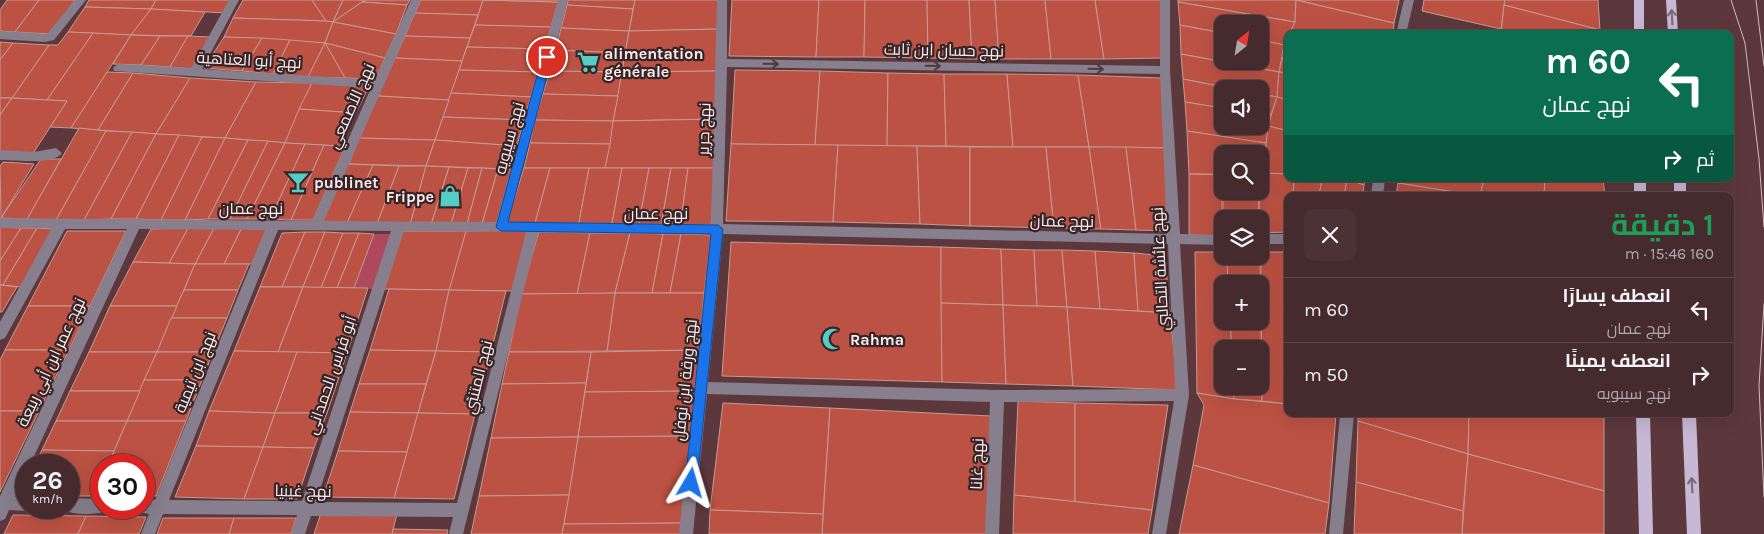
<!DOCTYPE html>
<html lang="ar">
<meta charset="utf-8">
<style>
:root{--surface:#452a2e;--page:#4c3236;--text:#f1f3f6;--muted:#b0a7aa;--line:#5d464a}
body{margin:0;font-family:Karla,Cairo,sans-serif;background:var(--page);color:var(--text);direction:rtl;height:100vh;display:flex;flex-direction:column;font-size:19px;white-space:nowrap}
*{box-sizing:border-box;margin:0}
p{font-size:16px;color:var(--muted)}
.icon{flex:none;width:28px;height:28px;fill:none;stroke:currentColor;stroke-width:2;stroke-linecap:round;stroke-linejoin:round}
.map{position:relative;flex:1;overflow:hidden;direction:ltr}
.sheet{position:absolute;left:1284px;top:192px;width:450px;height:225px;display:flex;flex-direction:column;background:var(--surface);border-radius:10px;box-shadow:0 5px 20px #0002,0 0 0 1px var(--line);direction:rtl}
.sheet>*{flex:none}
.banner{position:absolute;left:1284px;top:30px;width:450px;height:152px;border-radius:10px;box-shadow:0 5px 20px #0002,0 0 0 1px var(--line);direction:rtl;background:#0b6e4f;color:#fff;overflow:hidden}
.needle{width:32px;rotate:30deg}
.buttons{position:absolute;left:1214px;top:15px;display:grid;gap:10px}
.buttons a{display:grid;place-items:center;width:55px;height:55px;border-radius:10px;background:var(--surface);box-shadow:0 5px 20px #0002,0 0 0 1px var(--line);font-size:25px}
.speed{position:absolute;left:15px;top:454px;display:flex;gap:10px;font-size:25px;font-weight:700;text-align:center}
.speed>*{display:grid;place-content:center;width:65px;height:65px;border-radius:50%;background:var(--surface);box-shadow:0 5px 20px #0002,0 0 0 1px var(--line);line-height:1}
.speed small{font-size:12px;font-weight:400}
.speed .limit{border:8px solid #d22;background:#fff;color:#111}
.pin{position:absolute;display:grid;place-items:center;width:42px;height:42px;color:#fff;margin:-21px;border:2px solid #fff;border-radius:50%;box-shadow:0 1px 5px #0007}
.me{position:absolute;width:55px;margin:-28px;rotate:7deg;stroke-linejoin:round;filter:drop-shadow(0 0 4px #0008)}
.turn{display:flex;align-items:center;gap:18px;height:105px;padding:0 20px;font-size:22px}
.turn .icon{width:65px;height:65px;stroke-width:2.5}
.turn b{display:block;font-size:35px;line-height:42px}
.then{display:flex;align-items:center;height:48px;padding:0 20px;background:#0003;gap:10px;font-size:19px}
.round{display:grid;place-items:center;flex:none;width:52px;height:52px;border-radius:10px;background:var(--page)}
.overview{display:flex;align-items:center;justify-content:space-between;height:85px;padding:0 20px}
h1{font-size:30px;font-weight:700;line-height:38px;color:#1e9e55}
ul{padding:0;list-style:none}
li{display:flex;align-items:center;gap:15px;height:65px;padding:0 20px;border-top:1px solid var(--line)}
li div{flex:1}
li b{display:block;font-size:19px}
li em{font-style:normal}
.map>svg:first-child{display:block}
</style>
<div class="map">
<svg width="1764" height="534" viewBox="0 0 1764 534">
<rect width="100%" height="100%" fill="#5c383d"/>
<!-- green -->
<path fill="#ae495d" d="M374 234H392L373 289 354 288Z"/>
<!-- building -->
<g fill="#bc5243" stroke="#c59b94">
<path d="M7 0H39L15 32 0 31V10Z"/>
<path d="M39 0H75L51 34 15 32Z"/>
<path d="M89 0H156L151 9 85 7Z"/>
<path d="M156 0H232L225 13 151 9Z"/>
<path d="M243 0H312L326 21 233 18Z"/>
<path d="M312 0H343L333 22 326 21Z"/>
<path d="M343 0H365L333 22Z"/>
<path d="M365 0H410L407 5 362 2Z"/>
<path d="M421 0H483L478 15 415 13Z"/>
<path d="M483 0 558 2 551 27 475 25Z"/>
<path d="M483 0H559L558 2Z"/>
<path d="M568 0H635L633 9 567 5Z"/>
<path d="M635 0H720L719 29 629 31Z"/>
<path d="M732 0H819L816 57 729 56Z"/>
<path d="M819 0H865L864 57H816Z"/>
<path d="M865 0H927L928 58 864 57Z"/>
<path d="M927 0H969L972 59 928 58Z"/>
<path d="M969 0H995L999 59H972Z"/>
<path d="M995 0H1045L1051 59H999Z"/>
<path d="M1045 0H1095L1104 59H1051Z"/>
<path d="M1095 0H1163L1164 58 1104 59Z"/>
<path d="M1178 0H1296L1295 22 1178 2Z"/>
<path d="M1296 0 1394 23 1393 34H1301L1290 31 1295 22Z"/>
<path d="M1297 0H1399L1394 23Z"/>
<path d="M1424 0H1505L1501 29 1422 11Z"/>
<path d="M1505 0H1598L1600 30 1504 5Z"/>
<path d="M362 2 407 5 396 34 333 22Z"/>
<path d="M1178 2 1295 22 1289 34H1288L1284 45 1260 40V24H1222V33L1180 25Z"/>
<path d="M567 5 633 9 629 31 561 28Z"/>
<path d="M1504 5 1600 30V34H1501Z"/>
<path d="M85 7 151 9 131 35 68 32Z"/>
<path d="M151 9 205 12 191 36 131 35Z"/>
<path d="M415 13 478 15 470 38 405 36Z"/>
<path d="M233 18 326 21 333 22 325 43 224 37Z"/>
<path d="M333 22 396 34 385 58 325 43Z"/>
<path d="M475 25 551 27 544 49 467 47Z"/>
<path d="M1180 25 1222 33V61H1260V40L1284 45 1279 72 1181 54Z"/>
<path d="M561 28 629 31 625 53 556 50Z"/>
<path d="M719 29V71L622 72 629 31Z"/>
<path d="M68 32 93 33 47 100 12 98 49 45H58Z"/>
<path d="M93 33 131 35 71 128 50 127 67 101 47 100Z"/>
<path d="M131 35 160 36 141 65 113 64Z"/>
<path d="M160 36H188L170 67 141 65Z"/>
<path d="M188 36 211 37 193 69 170 67Z"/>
<path d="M405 36 470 38 462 61 395 58Z"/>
<path d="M224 37 262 38 242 71 204 68Z"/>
<path d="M1288 37V73L1279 72Z"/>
<path d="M262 38 290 40 273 74 242 71Z"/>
<path d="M290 40 325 43 308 77 273 74Z"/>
<path d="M0 42 13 43 0 60Z"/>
<path d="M13 43 49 45 12 98H0V60Z"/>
<path d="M325 43 385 58 376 79 345 78Z"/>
<path d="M325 43 345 78 308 77Z"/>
<path d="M467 47 544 49 538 72 459 70Z"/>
<path d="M556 50 625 53 622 72 550 71Z"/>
<path d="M1181 54 1279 72 1277 97 1260 94V89H1233L1183 79Z"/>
<path d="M395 58 462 61 449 100 378 96Z"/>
<path d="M459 70 538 72 531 97 451 93Z"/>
<path d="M735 70 820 71 815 145 731 144Z"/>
<path d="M550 71 622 72 618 96 543 94Z"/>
<path d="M719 71 718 119 613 121 622 72Z"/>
<path d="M820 71 888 73 887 146 815 145Z"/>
<path d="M107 72 133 73 98 130 71 128Z"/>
<path d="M1279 72 1288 73V100L1277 97Z"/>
<path d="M133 73 190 78 156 134 98 130Z"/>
<path d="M888 73 944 74 946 146H887Z"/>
<path d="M944 74H1007L1013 147 946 146Z"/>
<path d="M1007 74 1078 75 1089 147H1013Z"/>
<path d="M1078 75 1162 78 1164 148 1089 147Z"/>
<path d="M190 78 256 82 225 138 156 134Z"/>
<path d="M1183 79 1233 89H1222V108L1185 102Z"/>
<path d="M256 82 312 83 285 143 225 138Z"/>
<path d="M312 83 369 86 356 113 299 109Z"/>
<path d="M451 93 531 97 524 120 443 117Z"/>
<path d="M543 94 618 96 613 121 535 120Z"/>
<path d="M1260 94 1277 97 1271 114 1260 113Z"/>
<path d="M378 96 449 100 435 140 359 138Z"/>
<path d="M1277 97 1288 100V131L1268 126Z"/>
<path d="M0 98H12L0 115Z"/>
<path d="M12 98 67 101 32 155 0 153V115Z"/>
<path d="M1185 102 1222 108V126H1260V113L1271 114 1266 143 1187 131Z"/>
<path d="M299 109 356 113 340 146 285 143Z"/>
<path d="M443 117 524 120 517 146 435 140Z"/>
<path d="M718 119 715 168H605L613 121Z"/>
<path d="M535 120 613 121 610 144 530 143Z"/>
<path d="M1268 126 1288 131V174L1263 173Z"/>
<path d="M79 128 106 131 56 220 27 219Z"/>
<path d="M106 131 132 132 84 220H56Z"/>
<path d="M1187 131 1266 143 1263 173 1260 174V154H1222V174H1189Z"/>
<path d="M132 132 156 134 111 219 84 220Z"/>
<path d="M156 134 179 135 136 219H111Z"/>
<path d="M179 135 202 137 161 220 136 219Z"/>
<path d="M202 137 225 138 185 220H161Z"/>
<path d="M225 138 248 140 208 219 185 220Z"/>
<path d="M359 138 435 140 426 166 349 164Z"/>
<path d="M248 140 268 141 230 219H208Z"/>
<path d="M435 140 517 146 512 169 426 166Z"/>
<path d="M268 141 285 143 247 219H230Z"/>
<path d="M285 143 305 144 270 219H247Z"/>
<path d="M530 143 610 144 605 168H524Z"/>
<path d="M305 144 324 145 291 220 270 219Z"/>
<path d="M731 144 838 145 833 222 726 221Z"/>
<path d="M324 145 345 147 313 220H291Z"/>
<path d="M838 145 917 146 920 224 833 222Z"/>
<path d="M917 146 970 147V226L920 224Z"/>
<path d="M970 147H1046L1054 228 970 226Z"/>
<path d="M1046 147H1089L1101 229 1054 228Z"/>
<path d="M1089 147H1126L1136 230 1101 229Z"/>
<path d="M1126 147 1164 148 1173 231 1136 230Z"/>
<path d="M41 159H61L27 219 1 218Z"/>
<path d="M3 162 34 164 1 218 0 166Z"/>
<path d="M345 164 373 165 347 223 321 222Z"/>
<path d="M373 165 399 166 377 224 347 223Z"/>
<path d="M399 166H426L410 225 377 224Z"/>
<path d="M426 166 449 167 431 225H410Z"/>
<path d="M449 167 468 168 451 224 431 225Z"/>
<path d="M468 168H482L467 224H451Z"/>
<path d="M482 168 498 169 482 224H467Z"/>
<path d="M524 168H550L534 227 507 222Z"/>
<path d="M550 168H589L578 228 534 227Z"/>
<path d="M589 168H622L611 229 578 228Z"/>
<path d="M622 168H649L638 229H611Z"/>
<path d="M649 168H671L661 226 638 229Z"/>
<path d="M671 168H688L680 227 661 226Z"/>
<path d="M688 168H715L711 227H680Z"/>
<path d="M498 169H512L500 224H482Z"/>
<path d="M1263 173 1288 174V179H1294L1293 196H1288V232L1260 233 1259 191Z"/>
<path d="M1189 174 1222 175V236L1189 235Z"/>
<path d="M1294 179H1322L1319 196H1293Z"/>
<path d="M1322 179H1347L1344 196H1319Z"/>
<path d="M1340 179H1366L1364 185Z"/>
<path d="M1347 179 1364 185 1363 196H1344Z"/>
<path d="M1399 179H1484L1480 196 1398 183Z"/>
<path d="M1484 179H1545L1544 196H1480Z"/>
<path d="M1545 179H1603L1605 196H1544Z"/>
<path d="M1398 183 1480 196H1396Z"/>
<path d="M1223 191H1259L1258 219H1223Z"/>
<path d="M1 227 21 228 0 261V228Z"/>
<path d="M242 227 267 228 252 264H224Z"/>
<path d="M242 227 224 264H195L214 228Z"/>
<path d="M21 228H37L3 285H0V261Z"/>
<path d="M37 228 53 229 21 287 3 285Z"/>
<path d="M188 228H214L195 264 169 263Z"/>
<path d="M188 228 169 263 133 262 151 229Z"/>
<path d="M528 230 513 291 449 290 466 231Z"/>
<path d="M67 231H126L90 306H28Z"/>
<path d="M403 231H466L449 290 383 289Z"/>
<path d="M539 231 590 233 577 294H521Z"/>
<path d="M305 232 282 287H260L282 233Z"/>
<path d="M305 232H325L303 287H282Z"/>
<path d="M325 232 343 233 321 288 303 287Z"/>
<path d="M343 233H359L337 288H321Z"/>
<path d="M359 233 374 234 354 288H337Z"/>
<path d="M590 233H630L615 293 577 294Z"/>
<path d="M630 233 663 234 652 293H615Z"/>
<path d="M663 234H681L670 293H652Z"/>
<path d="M681 234 712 235 704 293H670Z"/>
<path d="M731 242 941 247 942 382 722 376Z"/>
<path d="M941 247 1001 249 1003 305 941 303Z"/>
<path d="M1001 249 1034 250 1037 306 1003 305Z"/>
<path d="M1034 250H1062L1067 307 1037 306Z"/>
<path d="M1062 250 1095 251 1100 309 1067 307Z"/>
<path d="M1095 251 1134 253 1138 311 1100 309Z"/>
<path d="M1195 252H1222V256H1227L1228 284H1222V321H1230L1232 349H1222V386H1234V399L1197 393Z"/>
<path d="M1260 252 1262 401 1234 399V386H1260V349H1232L1230 321H1260V284H1228L1227 256H1260Z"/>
<path d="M1261 252H1288V404L1262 401Z"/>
<path d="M1134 253 1165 256 1170 313 1138 311Z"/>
<path d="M133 262 195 264 177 306H110Z"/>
<path d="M195 264H249L238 290H184Z"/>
<path d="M0 285 17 287 2 312H0Z"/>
<path d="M260 287H303L278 352 234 351Z"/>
<path d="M303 287 368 288 347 353 278 352Z"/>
<path d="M389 289 449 290 436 351 370 350Z"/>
<path d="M184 290H238L227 318H171Z"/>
<path d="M449 290 506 291 491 352 436 351Z"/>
<path d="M615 293H704L699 350 607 351Z"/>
<path d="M615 293 607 351 509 352 521 294Z"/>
<path d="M941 303 1003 305 1006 384 942 382Z"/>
<path d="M1003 305 1067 307 1073 386 1006 384Z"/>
<path d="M28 306H90L69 350H5Z"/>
<path d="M110 306H177L157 352H89Z"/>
<path d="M1067 307 1170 313 1178 390 1073 386Z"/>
<path d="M171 318H227L213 352H157Z"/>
<path d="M5 350H69L39 411H0V360Z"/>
<path d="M370 350 436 351 426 384H359Z"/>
<path d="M699 350 695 391 585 392 591 352Z"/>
<path d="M234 351 297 352 275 413 209 411Z"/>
<path d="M436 351 491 352 475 414 418 413Z"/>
<path d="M89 352H157L140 391H70Z"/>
<path d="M157 352H213L202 380H144Z"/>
<path d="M297 352 347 353 327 413H275Z"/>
<path d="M509 352H591L586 383 502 384Z"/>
<path d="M144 380H202L186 421H127Z"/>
<path d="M586 383 578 437 491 438 502 384Z"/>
<path d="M359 384H426L418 413 350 412Z"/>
<path d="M70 391H140L127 421H56Z"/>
<path d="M695 391 691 436 578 437 585 392Z"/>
<path d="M1197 393 1234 399 1288 404V414H1336L1329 503 1193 465 1204 405Z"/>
<path d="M1018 401 1075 403V502L1014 495Z"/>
<path d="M723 403 830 408 823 514 710 510Z"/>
<path d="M1075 403 1168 405 1152 510 1075 502Z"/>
<path d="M830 408 991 416 987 534H822Z"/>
<path d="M0 411H39L0 492Z"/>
<path d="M209 411 275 413 263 447 196 446Z"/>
<path d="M350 412 418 413 407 452 338 451Z"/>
<path d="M275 413H327L314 448 263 447Z"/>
<path d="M418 413 475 414 454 499 394 498Z"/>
<path d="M1358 414H1469L1468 454 1358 421Z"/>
<path d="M1469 414H1604V491L1468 454Z"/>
<path d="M56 421H127L114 451 42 450Z"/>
<path d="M127 421H186L156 496H144V465H108Z"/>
<path d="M1358 421 1468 454 1463 511 1356 482Z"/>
<path d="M691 436 683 523 564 524 578 437Z"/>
<path d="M578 437 569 495 479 496 491 438Z"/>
<path d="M196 446 263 447 244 499 175 497Z"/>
<path d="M263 447 314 448 297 499H244Z"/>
<path d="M42 450 114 451 108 465H101V480L94 496H69V465H35Z"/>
<path d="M338 451 407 452 394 498 323 497Z"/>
<path d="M1468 454 1604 491V534H1462Z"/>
<path d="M1193 465 1329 503 1325 534H1179Z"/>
<path d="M1356 482 1463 511 1462 534H1354Z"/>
<path d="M569 495 562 534H471L479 496Z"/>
<path d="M1014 495 1152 510 1148 534H1013Z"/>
<path d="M710 510 823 514 822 534H709Z"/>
<path d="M321 513 397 514 392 534H314Z"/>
<path d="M13 515 86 516 78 534H4Z"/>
<path d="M86 516 146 517 139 534H78Z"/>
<path d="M163 518H234L229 534H157Z"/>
<path d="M234 518H296L291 534H229Z"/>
<path d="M683 523 682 534H562L564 524Z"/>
<path d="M393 529 448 530 447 534H392Z"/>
</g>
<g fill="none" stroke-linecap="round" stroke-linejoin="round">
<!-- minor -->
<g fill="#877f8d" fill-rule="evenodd">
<path d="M75 0H86L54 40 45 42 0 39V31L47 34Z"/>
<path d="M229 0H239L202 69 375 80 411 0H421L324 221 496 222 558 0H568L508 222 711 224 717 0H727V59L1160 66V0H1170V70L1180 234 1222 235V245L1180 244 1189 395 1166 534H1152L1174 401 1004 402 999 534H985L990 402 707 394 693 534H679L710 234 538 233 463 534H449L453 517 311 516 305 534H291L297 515 163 514 155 534H141L149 514 139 512 137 508H144V500H155L265 230 139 229 30 465H26V473L15 497H26V508H32L31 509 26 511 9 510 5 519 0 521V496L127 229H65L5 338 0 340V322L52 228H0V218L312 221 371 88 114 71 113 68 118 64 191 68ZM727 67 1160 74 1167 234 723 224ZM278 230 391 231 302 501 169 500ZM404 231 526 232 457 503 316 502ZM723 234 1168 244 1175 389 997 390 708 382Z"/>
<path d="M1404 0H1414L1406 34H1396Z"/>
<path d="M56 148 62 153C54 165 13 160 0 160V150L34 152Z"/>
<path d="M1373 179H1385L1383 196H1371Z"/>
<rect x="1260" y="234" width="28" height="10"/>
<path d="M1340 414H1354L1343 534H1329Z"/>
<path d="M69 498 101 499V508H108L106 511C97 515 69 516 63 508H69Z"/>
</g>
<!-- major -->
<g fill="#c8b8d5" fill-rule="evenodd">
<rect x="1634" y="0" width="10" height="34"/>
<path d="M1666 0H1676L1678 34H1668Z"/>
<rect x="1634" y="179" width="12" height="17"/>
<rect x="1674" y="179" width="12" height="17"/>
<path d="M1636 414H1650L1653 534H1639Z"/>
<path d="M1682 414H1696L1701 534H1687Z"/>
</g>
<!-- tram -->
<g stroke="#d2bbbe" stroke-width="1">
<path d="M1731 0 1745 43 1759 159 1764 227"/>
<path d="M1756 0 1764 66"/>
<path d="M1764 304 1759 386 1764 497"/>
</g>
</g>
<!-- one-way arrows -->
<defs><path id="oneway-shaft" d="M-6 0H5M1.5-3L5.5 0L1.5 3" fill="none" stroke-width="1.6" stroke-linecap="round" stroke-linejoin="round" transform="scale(1.25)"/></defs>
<g stroke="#786775">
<use href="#oneway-shaft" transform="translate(1672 17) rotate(-93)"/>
<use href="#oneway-shaft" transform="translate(1692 485) rotate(-93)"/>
</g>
<g stroke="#4a3c40">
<use href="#oneway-shaft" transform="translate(771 64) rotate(1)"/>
<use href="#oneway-shaft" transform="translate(933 66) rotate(1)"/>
<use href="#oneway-shaft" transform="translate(1096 69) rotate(1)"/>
</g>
<!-- route -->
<path fill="#1a73e8" stroke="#114b97" d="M547 53 552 57 508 222 718 225 723 229 697 483 696 488 691 490 686 488 685 483 711 234 501 231 496 227 542 57Z"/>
<!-- icons -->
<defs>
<g id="supermarket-bare" transform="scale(1.725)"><path d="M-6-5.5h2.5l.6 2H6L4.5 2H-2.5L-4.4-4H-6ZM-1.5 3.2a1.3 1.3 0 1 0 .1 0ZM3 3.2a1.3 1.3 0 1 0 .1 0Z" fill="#54cdc7" stroke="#362527" stroke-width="2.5" paint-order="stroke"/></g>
<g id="bar-bare" transform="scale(1.725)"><path d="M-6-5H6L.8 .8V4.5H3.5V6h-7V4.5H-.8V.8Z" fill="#54cdc7" stroke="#362527" stroke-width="2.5" paint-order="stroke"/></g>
<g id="shop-bare" transform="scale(1.725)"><path d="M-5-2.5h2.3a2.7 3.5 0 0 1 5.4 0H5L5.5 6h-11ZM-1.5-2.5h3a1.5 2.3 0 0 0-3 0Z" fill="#54cdc7" stroke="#362527" stroke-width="2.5" paint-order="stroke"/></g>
<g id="mosque-bare" transform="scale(1.725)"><path d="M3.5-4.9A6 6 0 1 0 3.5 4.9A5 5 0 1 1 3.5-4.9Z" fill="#54cdc7" stroke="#362527" stroke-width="2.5" paint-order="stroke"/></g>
</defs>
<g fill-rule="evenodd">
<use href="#supermarket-bare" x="588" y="62"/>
<use href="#bar-bare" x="298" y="182"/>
<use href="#shop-bare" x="450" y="196"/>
<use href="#mosque-bare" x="833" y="339"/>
</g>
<g text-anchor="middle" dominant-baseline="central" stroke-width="4.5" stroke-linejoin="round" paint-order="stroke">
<!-- street labels -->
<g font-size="16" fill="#fceaec" stroke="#362527">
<text transform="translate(944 50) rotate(1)">نهج حسان ابن ثابت</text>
<text transform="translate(249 60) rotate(3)">نهج أبو العتاهية</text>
<text transform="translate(351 106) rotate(-66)">نهج الأصمعي</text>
<text transform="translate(704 129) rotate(-88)">نهج جرير</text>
<text transform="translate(509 138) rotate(-75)">نهج سيبويه</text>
<text x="251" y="208">نهج عمان</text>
<text x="656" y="213">نهج عمان</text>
<text transform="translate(1062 221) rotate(1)">نهج عمان</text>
<text transform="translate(1160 269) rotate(-93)">نهج عائشة التحالبي</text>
<text transform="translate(51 362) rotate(-65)">نهج عمر ابن أبي ربيعة</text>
<text transform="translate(195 372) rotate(-68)">نهج ابن تيمية</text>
<text transform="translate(331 375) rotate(-71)">أبو فراس الحمداني</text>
<text transform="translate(478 377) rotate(-76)">نهج المتنبّي</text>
<text transform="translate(685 380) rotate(-84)">نهج ورقة ابن نوفل</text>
<text transform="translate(977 464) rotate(-88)">نهج غانا</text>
<text transform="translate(303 491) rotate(1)">نهج غينيا</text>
</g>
<!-- poi labels -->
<g font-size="16" font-weight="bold" fill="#fceaec" stroke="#362527" text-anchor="start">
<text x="604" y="53">alimentation<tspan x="604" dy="18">générale</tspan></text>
<text x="314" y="182">publinet</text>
<text x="434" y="196" text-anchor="end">Frippe</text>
<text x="850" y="339">Rahma</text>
</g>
</g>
</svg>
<div class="buttons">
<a><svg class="needle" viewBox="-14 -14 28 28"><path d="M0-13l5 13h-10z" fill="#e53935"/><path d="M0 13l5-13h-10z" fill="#b0a7aa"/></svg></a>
<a><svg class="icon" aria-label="sound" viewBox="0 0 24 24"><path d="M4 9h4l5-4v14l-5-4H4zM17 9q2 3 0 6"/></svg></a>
<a><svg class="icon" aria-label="search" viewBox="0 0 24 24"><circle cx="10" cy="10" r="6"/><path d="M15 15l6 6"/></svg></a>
<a><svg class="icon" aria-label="layers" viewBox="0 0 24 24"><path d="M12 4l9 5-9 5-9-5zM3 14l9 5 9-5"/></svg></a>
<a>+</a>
<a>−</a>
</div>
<div class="speed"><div>26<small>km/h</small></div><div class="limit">30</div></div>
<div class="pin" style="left:547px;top:57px;background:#d93025"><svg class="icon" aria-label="arrive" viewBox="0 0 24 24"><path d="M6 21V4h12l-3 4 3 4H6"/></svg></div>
<svg class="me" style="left:691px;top:483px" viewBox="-20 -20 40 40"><path d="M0-17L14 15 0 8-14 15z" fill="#1a73e8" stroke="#fff" stroke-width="4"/></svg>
<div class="banner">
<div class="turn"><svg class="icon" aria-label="left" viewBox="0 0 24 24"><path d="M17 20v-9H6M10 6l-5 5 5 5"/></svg><div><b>60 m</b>نهج عمان</div></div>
<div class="then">ثم<svg class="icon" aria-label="right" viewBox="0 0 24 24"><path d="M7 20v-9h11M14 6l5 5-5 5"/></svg></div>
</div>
<section class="sheet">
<div class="overview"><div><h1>1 دقيقة</h1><p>160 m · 15:46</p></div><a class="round"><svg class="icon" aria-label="close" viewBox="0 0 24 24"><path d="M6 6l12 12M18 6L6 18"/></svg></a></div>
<ul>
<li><svg class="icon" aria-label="left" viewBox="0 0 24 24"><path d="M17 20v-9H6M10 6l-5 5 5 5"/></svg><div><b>انعطف يسارًا</b><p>نهج عمان</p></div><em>60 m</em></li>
<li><svg class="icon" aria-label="right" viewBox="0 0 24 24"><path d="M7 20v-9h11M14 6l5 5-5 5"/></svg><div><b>انعطف يمينًا</b><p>نهج سيبويه</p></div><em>50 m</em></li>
</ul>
</section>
</div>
